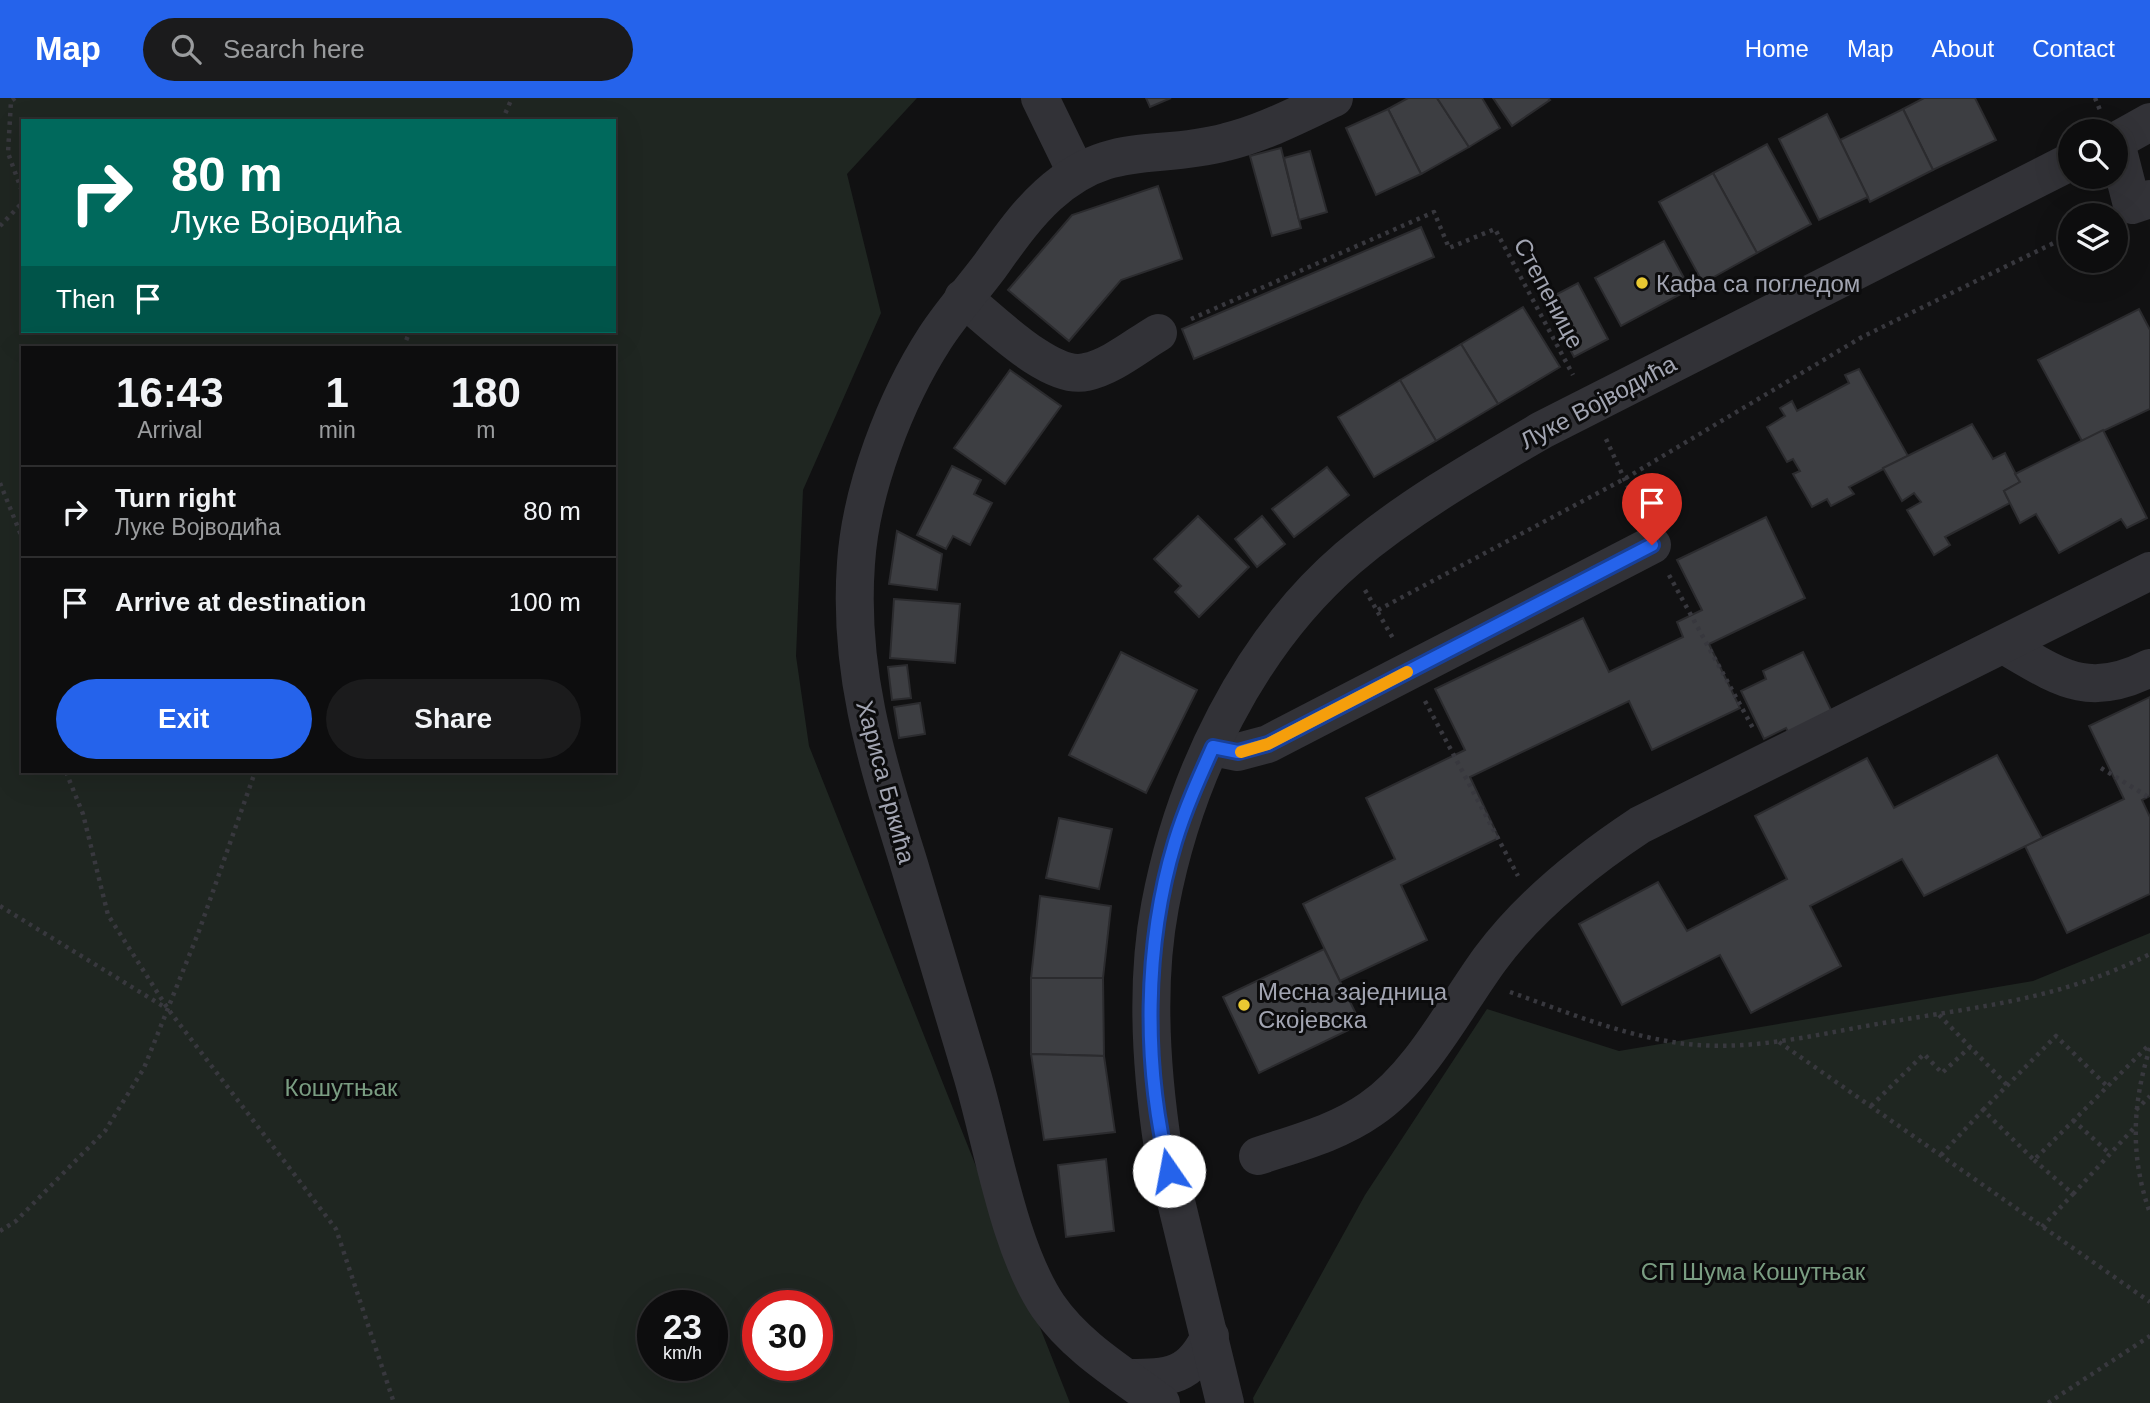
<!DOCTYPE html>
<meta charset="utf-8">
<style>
:root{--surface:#0d0d0e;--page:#1b1b1c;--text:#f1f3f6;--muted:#9a9c9e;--line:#2d2d2e;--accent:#2563eb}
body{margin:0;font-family:Arial,sans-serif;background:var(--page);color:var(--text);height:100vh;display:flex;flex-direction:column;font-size:26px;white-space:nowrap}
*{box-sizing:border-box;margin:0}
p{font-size:23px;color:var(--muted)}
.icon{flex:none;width:38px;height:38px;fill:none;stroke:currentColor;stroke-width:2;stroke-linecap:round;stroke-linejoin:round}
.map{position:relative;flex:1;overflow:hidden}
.sheet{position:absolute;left:21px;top:248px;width:595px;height:427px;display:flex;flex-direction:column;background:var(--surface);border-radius:0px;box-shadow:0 7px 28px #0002,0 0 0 2px var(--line)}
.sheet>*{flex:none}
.hud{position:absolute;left:21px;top:21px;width:595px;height:214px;border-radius:0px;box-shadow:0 7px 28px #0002,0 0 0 2px var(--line);background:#00695c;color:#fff;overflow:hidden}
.fabs{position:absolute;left:2058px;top:21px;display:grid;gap:14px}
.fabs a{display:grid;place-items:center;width:70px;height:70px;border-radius:50%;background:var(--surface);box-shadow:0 7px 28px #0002,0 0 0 2px var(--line);font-size:35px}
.speed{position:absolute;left:637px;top:1192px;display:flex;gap:14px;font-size:35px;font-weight:700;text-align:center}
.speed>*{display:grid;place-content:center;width:91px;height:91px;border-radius:50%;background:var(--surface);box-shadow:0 7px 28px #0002,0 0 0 2px var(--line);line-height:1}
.speed small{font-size:18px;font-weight:400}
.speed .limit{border:10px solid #d22;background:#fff;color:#111}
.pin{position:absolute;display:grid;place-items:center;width:60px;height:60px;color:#fff;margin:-72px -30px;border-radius:50% 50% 50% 0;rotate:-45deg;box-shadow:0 0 7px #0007}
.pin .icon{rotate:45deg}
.me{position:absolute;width:77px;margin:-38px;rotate:348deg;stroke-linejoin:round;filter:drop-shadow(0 0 5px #0008)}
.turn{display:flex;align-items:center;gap:24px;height:147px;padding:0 35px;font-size:32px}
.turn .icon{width:91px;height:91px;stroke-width:2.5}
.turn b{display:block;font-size:49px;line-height:60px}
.then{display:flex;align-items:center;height:66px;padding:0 35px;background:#0003;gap:14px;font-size:26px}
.eta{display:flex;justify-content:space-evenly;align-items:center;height:119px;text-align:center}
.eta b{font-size:42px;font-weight:700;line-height:49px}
.button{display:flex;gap:14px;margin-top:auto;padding:14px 35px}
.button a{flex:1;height:80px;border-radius:42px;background:var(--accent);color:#fff;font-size:28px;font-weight:700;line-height:80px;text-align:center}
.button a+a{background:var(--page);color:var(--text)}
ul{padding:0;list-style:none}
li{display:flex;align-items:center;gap:21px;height:91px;padding:0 35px;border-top:2px solid var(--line)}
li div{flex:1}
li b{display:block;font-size:26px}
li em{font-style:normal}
header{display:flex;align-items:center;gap:42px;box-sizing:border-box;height:98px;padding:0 35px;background:var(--accent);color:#fff}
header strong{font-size:33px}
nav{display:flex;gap:38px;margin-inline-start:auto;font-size:24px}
.search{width:490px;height:63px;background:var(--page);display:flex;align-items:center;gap:18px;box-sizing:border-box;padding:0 24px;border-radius:38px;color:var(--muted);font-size:26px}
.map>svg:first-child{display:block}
</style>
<header>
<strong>Map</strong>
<div class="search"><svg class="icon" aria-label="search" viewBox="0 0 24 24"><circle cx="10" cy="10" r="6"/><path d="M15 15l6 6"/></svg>Search here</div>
<nav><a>Home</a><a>Map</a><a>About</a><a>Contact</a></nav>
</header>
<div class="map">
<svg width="2150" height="1305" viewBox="0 0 2150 1305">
<rect width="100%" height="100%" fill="#111112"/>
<!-- green -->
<g fill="#1f2621" fill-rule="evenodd">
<path d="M0 0H917L847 76 881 215 803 392 796 558 809 648 1070 1305H0ZM23 23H614V233H23ZM23 250H614V674H23ZM653 1208H712V1267H653ZM758 1208H817V1267H758Z"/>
<path d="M2150 835V1305H1254L1253 1300 1365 1097 1487 911 1619 953 2033 883Z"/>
</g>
<!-- building -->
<g fill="#3d3e42" stroke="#2b2b2e" stroke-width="2">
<path d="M1146 0H1171L1150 9Z"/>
<path d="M1408 0H1437L1469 49 1421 76 1388 11Z"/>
<path d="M1437 0H1482L1500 30 1469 49Z"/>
<path d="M1493 0H1548L1550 2 1512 28Z"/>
<path d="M1924 0H1975L1996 42 1933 72 1903 11Z"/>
<path d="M1388 11 1421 76 1376 97 1346 30Z"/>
<path d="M1903 11 1933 72 1870 104 1840 42Z"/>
<path d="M1827 16 1868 99 1819 122 1779 41Z"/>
<path d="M1767 46 1811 126 1757 155 1713 75Z"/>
<path d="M1281 50 1301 130 1272 138 1250 58Z"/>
<path d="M1310 53 1327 114 1299 122 1284 60Z"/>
<path d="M1713 75 1757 155 1703 185 1659 104Z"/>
<path d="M1158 88 1182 161 1121 182 1069 243 1008 192 1072 117Z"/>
<path d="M1421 129 1434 159 1194 261 1182 231Z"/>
<path d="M1664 143 1690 191 1621 228 1595 180Z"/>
<path d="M1578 185 1608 241 1574 259 1544 203Z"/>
<path d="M1523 209 1560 269 1498 306 1461 246Z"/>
<path d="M2139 211 2150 232V311L2082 343 2038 262Z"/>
<path d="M1461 246 1498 306 1436 343 1400 282Z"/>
<path d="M1859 271 1908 358 1849 389 1854 396 1831 408 1827 401 1812 409 1793 376 1800 373 1793 361 1787 364 1767 329 1785 318 1780 310 1792 303 1797 313 1849 285 1845 277Z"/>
<path d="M1010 272 1061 308 1005 386 954 350Z"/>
<path d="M1400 282 1436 343 1374 379 1338 319Z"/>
<path d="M1972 326 1993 361 2005 355 2020 384 2004 393 2010 405 1945 439 1950 447 1934 457 1907 412 1921 404 1914 395 1902 403 1883 370Z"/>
<path d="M2103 332 2147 420 2127 430 2121 421 2059 455 2036 416 2020 425 2004 393 2020 384 2015 376Z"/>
<path d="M952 368 981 382 974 396 992 405 970 447 953 438 946 451 917 437Z"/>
<path d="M1327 369 1349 397 1294 439 1272 411Z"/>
<path d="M1198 418 1249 469 1199 519 1175 494 1181 488 1154 461Z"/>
<path d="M1262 418 1285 446 1257 469 1235 441Z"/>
<path d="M1766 419 1805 500 1709 546 1740 610 1652 652 1629 603 1470 679 1499 740 1401 787 1427 842 1340 883 1303 806 1395 761 1366 700 1465 652 1435 591 1583 520 1609 574 1683 539 1677 524 1702 512 1677 462Z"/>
<path d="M897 433 942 456 937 492 889 486Z"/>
<path d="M894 501 960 506 955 565 890 560Z"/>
<path d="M1121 554 1197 592 1146 695 1069 657Z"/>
<path d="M1803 554 1834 618 1791 639 1786 630 1764 641 1741 593 1766 581 1763 573Z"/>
<path d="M907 567 911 600 892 602 888 569Z"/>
<path d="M2150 599V698L2142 702 2150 719V796L2067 835 2025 748 2124 701 2089 628Z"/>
<path d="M920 605 925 636 899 640 894 609Z"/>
<path d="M1997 657 2042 740 1924 798 1902 761 1810 808 1841 868 1751 915 1720 857 1622 907 1579 826 1658 784 1687 833 1787 781 1755 718 1867 660 1894 710Z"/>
<path d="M1059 720 1112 731 1099 791 1046 780Z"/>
<path d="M1040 798 1111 808 1103 880H1031Z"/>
<path d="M1324 851 1361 926 1259 975 1223 899Z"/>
<path d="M1031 880H1103L1104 958 1031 956Z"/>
<path d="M1031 956 1104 958 1115 1034 1044 1042Z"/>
<path d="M1106 1061 1114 1133 1066 1139 1058 1067Z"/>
</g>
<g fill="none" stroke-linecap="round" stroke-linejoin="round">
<!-- path -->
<g stroke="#38383e" stroke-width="4.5" stroke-dasharray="3.5 5" stroke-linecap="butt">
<path d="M15 0 11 3 8 55 23 96"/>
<path d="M2095 0 2100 12"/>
<path d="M502 23 512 0"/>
<path d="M0 128 23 104"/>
<path d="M1191 221 1434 114 1449 150 1495 131 1573 277"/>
<path d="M403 250 410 233"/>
<path d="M1606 341 1640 415"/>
<path d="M0 385 23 442"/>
<path d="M1669 477 1754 632"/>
<path d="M1365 492 1394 542"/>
<path d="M1378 512 1626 380 1862 239 2070 137"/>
<path d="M1425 603 1518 778"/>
<path d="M2101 670 2150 700"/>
<path d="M66 674 83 716 108 817 168 911 336 1131 394 1305"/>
<path d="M0 808 166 910"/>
<path d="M1510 894C1561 912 1614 934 1667 943 1740 957 1812 937 1883 925 1981 908 2059 902 2150 856"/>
<path d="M1939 917 2008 988"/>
<path d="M1779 944 2150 1204"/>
<path d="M2150 950C2132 1006 2130 1059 2150 1115"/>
<path d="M1871 1008 1924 956 1942 975 1970 949"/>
<path d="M1983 1012 2056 938 2108 989"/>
<path d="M2136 1012 2150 998"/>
<path d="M2073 1022 2110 1056"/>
<path d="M1941 1057 1983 1012 2034 1062 2150 946"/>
<path d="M2034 1062 2073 1096 2042 1129"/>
<path d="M2073 1096 2134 1030"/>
<path d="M0 1133 16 1123 105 1033 144 970 199 833 255 674"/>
<path d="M2048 1305 2150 1238"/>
</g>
<!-- minor -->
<g stroke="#323237" stroke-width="38">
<path d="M1040 0 1076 74"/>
<path d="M2116 43 2150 24"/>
<path d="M2116 45 2132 107 2150 101"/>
<path d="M963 200C990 221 1050 283 1086 274 1111 269 1136 248 1158 235"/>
<path d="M2004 547C2059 579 2088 602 2150 570"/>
<path d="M1213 649 1238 654 1268 646 1652 447"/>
<path d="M1258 1058C1297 1045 1337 1035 1371 1011 1420 978 1455 909 1490 861 1530 807 1584 764 1640 727L2150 473"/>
<path d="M1128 1280C1169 1280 1191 1279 1210 1238"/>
<path d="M1161 1305C1122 1276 1076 1249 1048 1208 1009 1150 993 1049 973 980 952 908 930 837 909 766 877 663 848 575 856 465 861 391 895 302 935 240 952 214 972 192 990 168 1008 143 1025 118 1048 97 1110 41 1155 63 1226 44 1264 35 1299 16 1334 0"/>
<path d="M1225 1305 1163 1050C1151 971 1145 887 1160 808 1184 680 1248 546 1348 460 1407 410 1475 371 1542 332L2070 64"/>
</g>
</g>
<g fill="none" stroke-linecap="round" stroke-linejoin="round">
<!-- route casing -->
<g stroke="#184099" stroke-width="18">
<path id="route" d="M1169 1073C1143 967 1144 847 1175 744 1185 711 1199 680 1213 649L1238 654 1268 646 1652 447"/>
</g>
<!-- route -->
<use href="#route" stroke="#2563eb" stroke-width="12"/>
<!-- slow -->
<path stroke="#f59e0b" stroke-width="12" d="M1241 654 1268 646 1407 574"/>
</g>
<!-- markers -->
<g fill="#e9c932" stroke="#0c0c0d" stroke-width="2.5">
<circle cx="1642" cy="185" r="7"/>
<circle cx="1244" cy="907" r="7"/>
</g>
<g text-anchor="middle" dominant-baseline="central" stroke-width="6" stroke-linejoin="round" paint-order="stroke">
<!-- poi labels -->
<g font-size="24" fill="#a2a5b2" stroke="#0c0c0d" text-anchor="start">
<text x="1656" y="185">Кафа са погледом</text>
<text x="1258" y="893">Месна заједница<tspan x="1258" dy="28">Скојевска</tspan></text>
</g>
<!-- street labels -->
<g font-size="24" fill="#a2a5b2" stroke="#0c0c0d">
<text transform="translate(1549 195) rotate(62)">Степенице</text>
<text transform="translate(1598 304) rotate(-28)">Луке Војводића</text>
<text transform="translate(886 684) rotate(75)">Хариса Бркића</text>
</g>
<!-- park labels -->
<g font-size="24" fill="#7a9d82" stroke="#0c0c0d">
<text x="341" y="989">Кошутњак</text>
<text x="1753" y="1173">СП Шума Кошутњак</text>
</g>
</g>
</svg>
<div class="fabs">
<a><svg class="icon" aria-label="search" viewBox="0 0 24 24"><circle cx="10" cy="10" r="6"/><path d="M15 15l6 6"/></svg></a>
<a><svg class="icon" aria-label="layers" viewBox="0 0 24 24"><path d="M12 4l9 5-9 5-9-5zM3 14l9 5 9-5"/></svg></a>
</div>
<div class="speed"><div>23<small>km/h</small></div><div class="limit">30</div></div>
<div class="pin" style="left:1652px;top:447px;background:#d93025"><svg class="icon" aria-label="arrive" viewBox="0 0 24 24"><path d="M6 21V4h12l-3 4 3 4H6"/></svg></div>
<svg class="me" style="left:1169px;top:1073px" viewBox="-20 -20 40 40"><circle r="19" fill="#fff"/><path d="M0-13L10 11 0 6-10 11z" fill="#2563eb"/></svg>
<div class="hud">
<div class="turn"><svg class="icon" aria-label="right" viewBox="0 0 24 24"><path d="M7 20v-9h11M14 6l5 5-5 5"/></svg><div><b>80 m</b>Луке Војводића</div></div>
<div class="then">Then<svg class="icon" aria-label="arrive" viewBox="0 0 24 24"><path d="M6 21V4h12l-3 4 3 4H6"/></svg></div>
</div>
<section class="sheet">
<div class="eta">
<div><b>16:43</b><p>Arrival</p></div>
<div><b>1</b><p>min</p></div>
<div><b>180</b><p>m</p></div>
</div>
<ul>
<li><svg class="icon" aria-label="right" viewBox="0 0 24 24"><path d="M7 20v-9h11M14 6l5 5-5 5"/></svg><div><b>Turn right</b><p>Луке Војводића</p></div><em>80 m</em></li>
<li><svg class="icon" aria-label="arrive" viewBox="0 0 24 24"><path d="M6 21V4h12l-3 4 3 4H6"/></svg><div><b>Arrive at destination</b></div><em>100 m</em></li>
</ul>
<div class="button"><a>Exit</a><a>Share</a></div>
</section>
</div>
